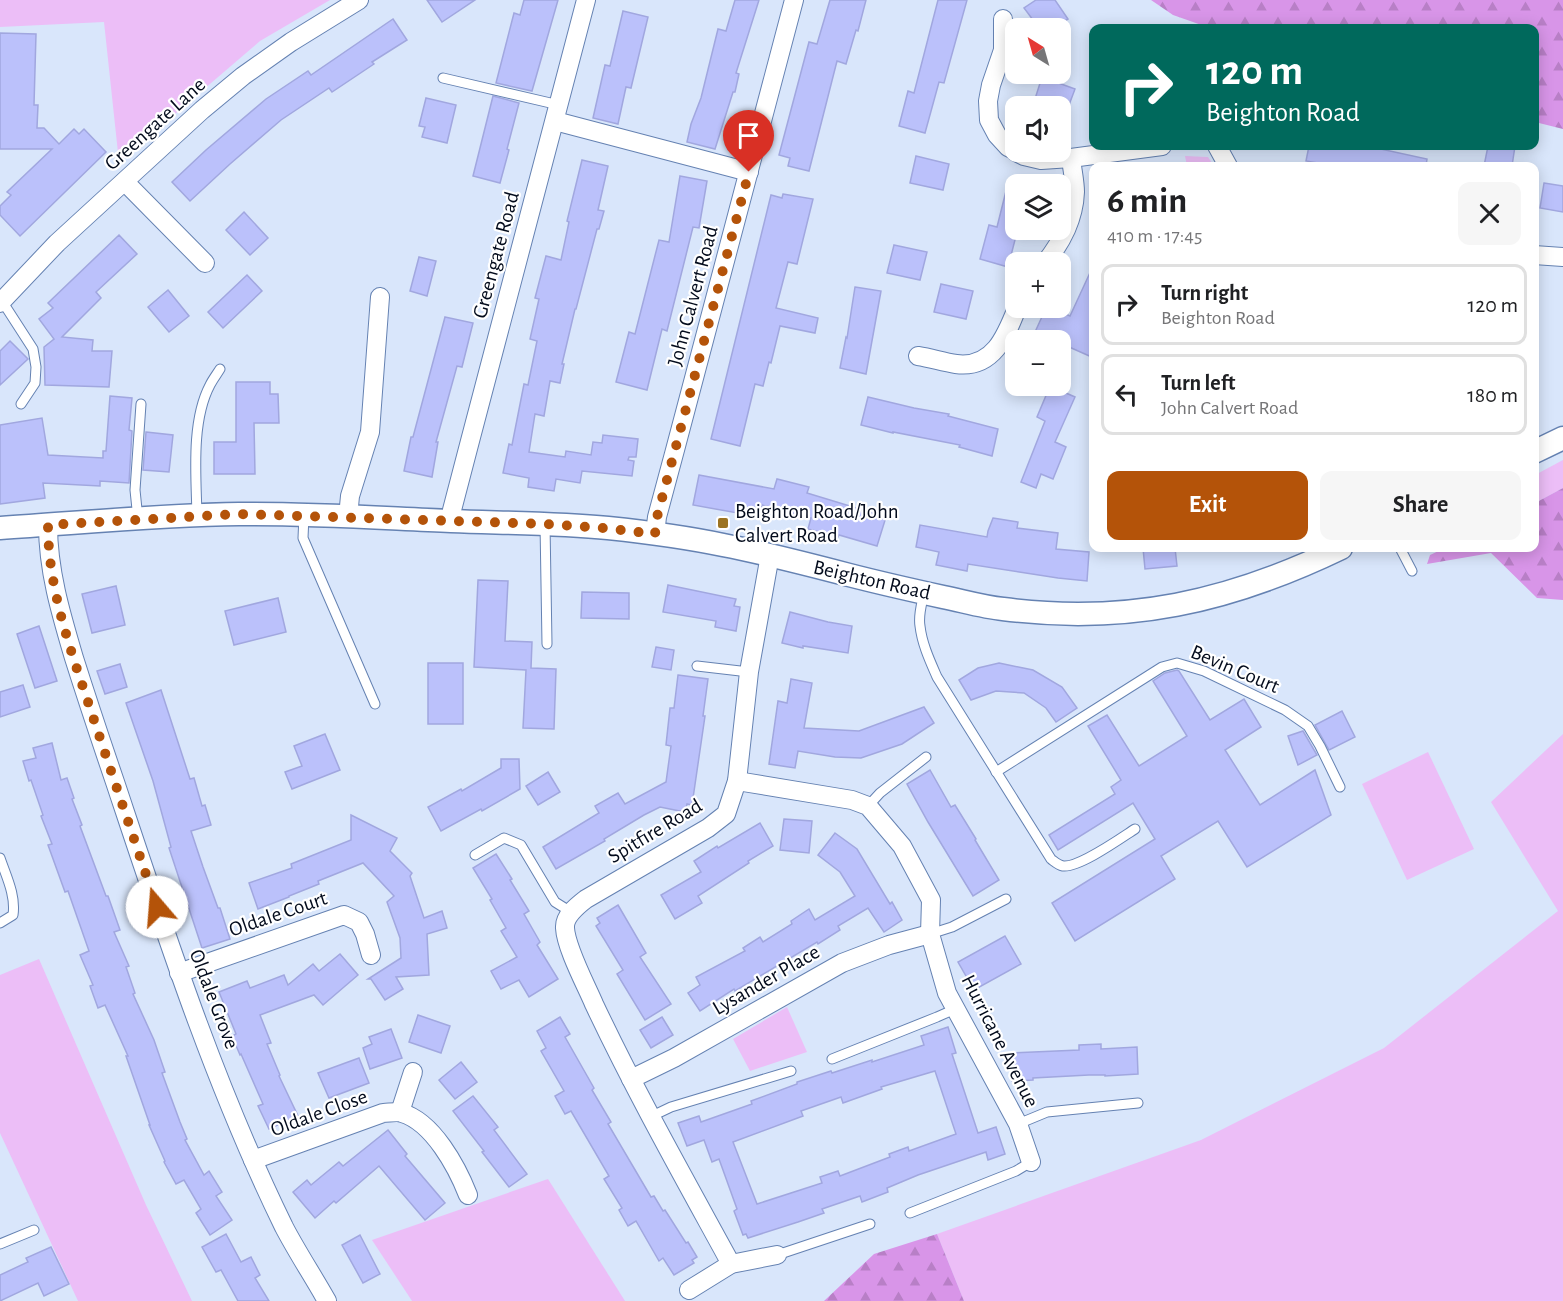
<!DOCTYPE html>
<meta charset="utf-8">
<style>
:root{--surface:#fff;--page:#f6f6f6;--text:#202124;--muted:#757577;--line:#e0e0e0;--accent:#b45309}
body{margin:0;font-family:"Alegreya Sans",sans-serif;background:var(--page);color:var(--text);height:100vh;display:flex;flex-direction:column;font-size:22px;white-space:nowrap}
*{box-sizing:border-box;margin:0}
p{font-size:20px;color:var(--muted)}
.icon{flex:none;width:33px;height:33px;fill:none;stroke:currentColor;stroke-width:2;stroke-linecap:round;stroke-linejoin:round}
.map{position:relative;flex:1;overflow:hidden}
.side{position:absolute;left:1089px;top:162px;width:450px;height:390px;display:flex;flex-direction:column;background:var(--surface);border-radius:12px;box-shadow:0 3px 15px #0003}
.side>*{flex:none}
.banner{position:absolute;left:1089px;top:24px;width:450px;height:126px;border-radius:12px;box-shadow:0 3px 15px #0003;background:#00695c;color:#fff;overflow:hidden}
.needle{width:39px;rotate:323deg}
.fabs{position:absolute;left:1005px;top:18px;display:grid;gap:12px}
.fabs a{display:grid;place-items:center;width:66px;height:66px;border-radius:12px;background:var(--surface);box-shadow:0 3px 15px #0003;font-size:30px}
.pin{position:absolute;display:grid;place-items:center;width:51px;height:51px;color:#fff;margin:-62px -26px;border-radius:50% 50% 50% 0;rotate:-45deg;box-shadow:0 0 6px #0007}
.pin .icon{rotate:45deg}
.me{position:absolute;width:66px;margin:-33px;rotate:342deg;stroke-linejoin:round;filter:drop-shadow(0 0 4px #0008)}
.turn{display:flex;align-items:center;gap:21px;height:126px;padding:0 18px;font-size:27px}
.turn .icon{width:78px;height:78px;stroke-width:2.5}
.turn b{display:block;font-size:42px;line-height:51px}
.round{display:grid;place-items:center;flex:none;width:63px;height:63px;border-radius:12px;background:var(--page)}
.headline{display:flex;align-items:center;justify-content:space-between;height:102px;padding:0 18px}
h1{font-size:36px;font-weight:600;line-height:45px}
.primary-button{display:flex;gap:12px;margin-top:auto;padding:12px 18px}
.primary-button a{flex:1;height:69px;border-radius:12px;background:var(--accent);color:#fff;font-size:24px;font-weight:600;line-height:69px;text-align:center}
.primary-button a+a{background:var(--page);color:var(--text)}
ul{padding:0;list-style:none}
li{display:flex;align-items:center;gap:18px;height:81px;margin:0 12px 9px;padding:0 6px;border:3px solid var(--line);border-radius:12px}
li div{flex:1}
li b{display:block;font-size:22px}
li em{font-style:normal}
.map>svg:first-child{display:block}
</style>
<div class="map">
<svg width="1563" height="1301" viewBox="0 0 1563 1301">
<defs>
<pattern id="forest-firs" width="22" height="20" patternUnits="userSpaceOnUse" patternTransform="scale(1.5)"><rect width="22" height="20" fill="#d895e8"/><path d="M5 1l3.5 6h-7zM16 11l3.5 6h-7z" fill="#b87fc6"/></pattern>
</defs>
<rect width="100%" height="100%" fill="#d9e6fb"/>
<!-- green -->
<g fill="#ecbef7">
<path d="M0 0H330L260 41 119 162 104 22 0 27Z"/>
<path d="M1185 156 1208 157 1214 166H1187Z"/>
<path d="M1563 460V488L1535 503V475Z"/>
<path d="M1563 734V1301H964L937 1234 1201 1140 1384 1048 1558 911 1491 802Z"/>
<path d="M1428 752 1474 849 1407 880 1362 784Z"/>
<path d="M39 959 146 1205 192 1301H78L0 1133V975Z"/>
<path d="M787 1007 807 1052 750 1071 733 1039Z"/>
<path d="M548 1179 625 1301H412L372 1240Z"/>
</g>
<!-- forest -->
<g fill="url(#forest-firs)">
<path d="M1151 0H1563V129L1535 122 1534 28H1210L1173 15Z"/>
<path d="M1563 488V600L1537 598 1491 553 1427 564 1430 555 1445 548H1534L1535 503Z"/>
<path d="M937 1234 964 1301H824L874 1254Z"/>
</g>
<!-- building -->
<g fill="#bbc1fb" stroke="#a1a7df" stroke-width="1.5" fill-rule="evenodd">
<path d="M427 0H475L442 22Z"/>
<path d="M524 0H558L532 91 496 83 514 13 520 15Z"/>
<path d="M735 0H759L736 73 739 74 735 92H733L715 149 687 142 691 124 701 98 718 29 726 31Z"/>
<path d="M830 0H866L858 31 856 30 846 64 837 61 809 171 788 166 790 158 779 155 809 42 817 44Z"/>
<path d="M938 0H967L944 83 939 82 925 133 899 126 908 91 914 93Z"/>
<path d="M1036 0H1055L1068 19 1054 28H1039L1024 8Z"/>
<path d="M623 11 648 17 631 88 626 87 618 124 593 118 605 65 610 66Z"/>
<path d="M393 19 407 40 372 62 374 64 332 92 329 88 281 120 230 164 190 201 172 182 206 150 266 99 308 71 311 75Z"/>
<path d="M0 33 36 34 34 105H38L37 128H44L59 144 74 129 79 134 84 129 106 152 20 236 0 215V206L11 195 7 192 52 149H0Z"/>
<path d="M1042 77 1075 89 1066 113 1060 111V106H1047L1034 102Z"/>
<path d="M493 96 519 103 507 149 509 150 500 183 473 176Z"/>
<path d="M426 98 456 105 447 143 422 137 425 127 419 126Z"/>
<path d="M1309 146H1367L1427 159 1426 166H1335L1306 161Z"/>
<path d="M1488 146H1515L1512 166H1484Z"/>
<path d="M916 156 949 164 943 190 910 183Z"/>
<path d="M582 160 608 166 598 210 604 211 599 229H597L576 309H575L562 364H564L560 383 550 381 544 416 535 414 529 452 565 457 566 451 591 455 593 442 602 443 603 435 638 439 636 457H629L628 460 634 461 632 476 582 471 580 483 556 479 554 491 528 487 529 478 503 473 509 444 512 445 524 384 528 385 537 341 530 339 539 299 535 298 546 256 561 260 569 222 567 221Z"/>
<path d="M680 176 707 181 699 228 693 227 667 331 662 329 647 390 616 382 629 332 635 334 659 240 669 242Z"/>
<path d="M1009 179 1016 180V236L1008 267 980 259 989 225 997 227Z"/>
<path d="M1544 183 1563 186V212L1540 208Z"/>
<path d="M783 194 813 199 797 264 788 262 776 308 818 318 815 333 780 326 771 363 769 362 763 386 755 384 740 446 711 439 771 195 782 198Z"/>
<path d="M244 212 268 238 250 255 226 230Z"/>
<path d="M119 235 137 254 96 292 101 298 62 337 93 340 92 351H112L109 387 45 385 44 347 54 339 39 319 53 308 48 303Z"/>
<path d="M894 245 927 252 920 280 887 273Z"/>
<path d="M419 257 436 261 427 296 410 291Z"/>
<path d="M1094 264V358L1060 343V340H1055L1035 332 1046 308H1052L1070 316Z"/>
<path d="M247 275 262 291 223 328 208 312Z"/>
<path d="M941 284 973 291 966 319 934 312Z"/>
<path d="M855 287 881 291 866 374 840 368 846 337 847 338Z"/>
<path d="M168 290 189 316 169 332 148 307Z"/>
<path d="M445 317 473 323 462 367 457 366 436 442H438L432 477 404 471 411 437H413Z"/>
<path d="M10 341 28 359 0 385V351Z"/>
<path d="M236 382H270V394H278L279 423H254L255 474H214V442H236Z"/>
<path d="M1050 386 1075 397 1055 442 1066 447 1053 479 1041 474 1036 488 1021 482 1045 421 1037 417Z"/>
<path d="M110 396 132 398 129 430 132 431 129 483 100 481V486L43 483 45 498 0 504V425L42 418 48 455 103 458V451H106Z"/>
<path d="M868 397 914 408 949 414 948 416 998 429 992 456 959 447 960 445 893 432V433L861 425Z"/>
<path d="M146 432 173 435 169 472 143 470Z"/>
<path d="M699 475 774 489 777 479 809 487 807 493 886 517 877 546 839 535 838 537 808 529 811 518 762 505 760 517 693 505Z"/>
<path d="M993 518 1018 522 1017 528 1058 533 1056 549 1089 552 1087 581 1058 578 968 564 967 571 936 565 939 552 916 547 920 525 987 537 988 531Z"/>
<path d="M1143 548H1175L1177 566 1145 569Z"/>
<path d="M478 580 508 581 505 641 532 642 531 668 556 669 554 729 523 728 526 670 474 667Z"/>
<path d="M668 585 736 599 734 606 740 607 736 631 715 627 716 621 663 612Z"/>
<path d="M116 586 125 625 92 633 82 594Z"/>
<path d="M582 592 629 593V619L581 618Z"/>
<path d="M278 598 286 632 234 645 225 611Z"/>
<path d="M790 612 828 622 852 626 848 653 803 646V648L782 643Z"/>
<path d="M39 626 57 681 35 688 17 634Z"/>
<path d="M656 647 674 650 671 670 652 667Z"/>
<rect x="428" y="663" width="35" height="61"/>
<path d="M999 663 1033 670 1062 687 1077 708 1056 722 1046 708 1024 693 996 691 971 700 959 680 978 668Z"/>
<path d="M120 664 127 687 105 694 97 671Z"/>
<path d="M1177 670 1179 671 1210 720 1244 699 1261 727 1225 750 1260 805 1315 770 1331 815 1247 867 1218 821 1161 856 1175 879 1075 941 1052 903 1155 839 1133 803 1058 850 1049 835 1115 794 1111 787 1121 780 1088 726 1107 715 1139 766 1187 736 1153 681 1165 673Z"/>
<path d="M678 675 708 679 703 716H705L692 805 687 804 685 812 660 807 644 815 604 839 605 841 556 869 543 847 599 813 595 806 618 793 625 804 666 782 671 746 666 745 670 708H674Z"/>
<path d="M791 679 812 683 804 728 859 731 924 707 934 723 902 744 861 758 835 757 798 751 795 768 769 764 778 701 787 703Z"/>
<path d="M23 685 30 707 0 717V692Z"/>
<path d="M161 690 190 779 194 778 202 806 205 805 211 825 191 831 203 867 218 908H220L230 939 202 948 169 848 171 847 153 781 126 703Z"/>
<path d="M1342 711 1355 737 1329 750 1315 725Z"/>
<path d="M1303 731 1317 755 1298 765 1288 736Z"/>
<path d="M325 734 340 770 292 789 285 772 302 766 294 746Z"/>
<path d="M52 743 61 780 67 778 74 798 72 799 82 825 80 826 106 896H108L120 930 114 932 129 966 126 967 135 993 133 994 154 1040 165 1072 162 1073 180 1122 187 1139 185 1140 204 1175 209 1171 222 1192 216 1196 232 1220 210 1235 196 1213 201 1209 184 1180 176 1184 164 1162 165 1161 149 1125H150L126 1056H128L105 1005 98 1008 90 986 93 985 80 955 89 951 68 891 65 892 48 845 52 844 41 816 43 815 31 780 29 781 23 761 36 758 33 748Z"/>
<path d="M501 759H519L520 789 482 811 481 809 441 831 428 807 461 789 462 791 501 768Z"/>
<path d="M930 770 951 807 955 805 976 839 975 840 999 880 973 896 928 822 907 784Z"/>
<path d="M548 772 560 792 538 805 526 786Z"/>
<path d="M351 815 397 838 390 851 412 873 410 876 424 918 442 911 447 928 427 934 429 975 396 977 403 989 385 1000 371 979H368L401 958 400 938 387 902 394 896 363 863 318 881 319 884 289 896V897L258 909 249 883 292 868 291 864 351 840Z"/>
<path d="M784 819 812 821 809 853 780 850Z"/>
<path d="M760 823 773 846 748 861 749 863 698 896 702 903 675 919 661 895 701 872 694 861 717 846 718 848Z"/>
<path d="M835 833 857 849 890 904 892 902 902 920 884 932 868 908 838 926 840 930 818 944 817 942 735 991 734 989 700 1011 688 993 700 985 696 977 745 951 743 948 760 937 763 942 792 924 791 921 809 909 815 920 855 896 840 872 818 855Z"/>
<path d="M496 854 512 879 510 880 529 911 524 914 540 942 537 945 558 979 529 997 519 980 501 989 491 971 517 957 501 931 506 928 490 900 492 899 473 868Z"/>
<path d="M618 905 646 953 640 957 671 1004 645 1020 617 974 623 970 596 926 600 923 597 918Z"/>
<path d="M1005 936 1021 964 974 990 958 962Z"/>
<path d="M340 954 358 975 323 1005 314 995 260 1015 271 1043 267 1044 280 1075 279 1076 298 1116 269 1129 258 1106 263 1104 241 1054 240 1055 232 1036 236 1034 219 992 247 981 250 988 284 975 288 985 313 964 319 971Z"/>
<path d="M418 1015 450 1026 441 1053 409 1042Z"/>
<path d="M560 1017 570 1034 565 1037 594 1088 592 1090 611 1122 608 1124 651 1197 654 1196 663 1211 665 1210 686 1243 688 1242 697 1257 692 1260 694 1263 674 1275 663 1258 659 1261 636 1221 628 1226 619 1210 622 1208 604 1179 609 1176 571 1111 565 1114 555 1096 564 1091 541 1051 546 1048 537 1031Z"/>
<path d="M662 1017 673 1035 651 1048 640 1030Z"/>
<path d="M948 1027 956 1053 952 1054 978 1133 996 1127 1005 1154 988 1160 986 1152 918 1175 887 1188 888 1192 862 1202 860 1196 822 1209 824 1213 798 1222 748 1238 746 1234 743 1235 734 1211 737 1209 719 1159 712 1162 704 1140 687 1146 678 1123 699 1116 701 1122 752 1104 751 1101 797 1084V1082L831 1071 832 1073 872 1060V1062L924 1045 921 1036ZM935 1071 956 1134 909 1151 908 1147 889 1154 890 1157 840 1176 838 1171 820 1177 822 1183 757 1204 733 1142 803 1116 801 1111 841 1097 843 1103 882 1089 881 1087Z"/>
<path d="M391 1029 402 1058 370 1069 363 1048 372 1044 369 1037Z"/>
<path d="M1101 1044V1049L1137 1047 1138 1074 1105 1076V1075H1089L1033 1078V1080L1012 1081 1011 1053 1079 1050V1045Z"/>
<path d="M359 1058 369 1083 329 1098 318 1073Z"/>
<path d="M461 1062 477 1082 455 1099 439 1080Z"/>
<path d="M473 1096 498 1127 494 1130 527 1174 509 1187 482 1152 484 1151 453 1111Z"/>
<path d="M388 1130 407 1154 405 1156 445 1203 425 1220 379 1166 336 1203 334 1201 315 1218 293 1192 307 1180 311 1185 339 1162 343 1166Z"/>
<path d="M226 1234 241 1262 251 1257 260 1275 255 1278 269 1301H238L221 1270 216 1272 202 1247Z"/>
<path d="M360 1235 380 1274 363 1283 342 1245Z"/>
<path d="M51 1247 69 1284 44 1296 38 1283 0 1301V1275L28 1262 26 1258Z"/>
</g>
<g fill="none" stroke-linecap="round" stroke-linejoin="round">
<!-- service casing -->
<g stroke="#6582b2" stroke-width="11">
<g id="service">
<path d="M443 78 559 105"/>
<path d="M2 301 33 349 36 367 35 383 21 404"/>
<path d="M197 515C196 475 191 421 210 385 213 379 217 374 220 369"/>
<path d="M304 515 303 538 375 704"/>
<path d="M138 519 135 490 141 404"/>
<path d="M545 524 547 644"/>
<path d="M1400 548 1412 571"/>
<path d="M924 593C922 603 918 615 920 626 922 644 930 661 937 677L1051 859C1055 862 1058 865 1063 866 1079 868 1121 838 1135 829"/>
<path d="M697 666 749 672"/>
<path d="M996 772 1162 667 1177 663 1204 671 1285 710 1308 726 1320 746 1340 787"/>
<path d="M868 806 880 793 926 757"/>
<path d="M475 855 504 838 521 845 555 902 571 912"/>
<path d="M0 858C6 876 16 895 13 915L0 923"/>
<path d="M930 934 952 927 1006 899"/>
<path d="M832 1059 937 1017 955 1009"/>
<path d="M650 1117 671 1107 791 1071"/>
<path d="M1018 1124 1047 1112 1138 1103"/>
<path d="M910 1213 1016 1171 1031 1162"/>
<path d="M0 1244 34 1230"/>
<path d="M777 1255 870 1224"/>
</g>
</g>
<!-- minor casing -->
<g stroke="#6582b2" stroke-width="20">
<g id="minor">
<path d="M1003 19V50L991 85 988 101 989 120 997 135 1008 147 1016 151"/>
<path d="M555 121 749 172"/>
<path d="M1217 146 1228 166"/>
<path d="M1016 152 1024 156 1041 160 1071 158 1162 146"/>
<path d="M125 182 205 263"/>
<path d="M1534 255 1563 257"/>
<path d="M1046 262C1062 241 1074 219 1075 192 1075 181 1072 169 1071 158"/>
<path d="M0 303 57 243 202 110 243 76 291 42 359 0"/>
<path d="M918 356C931 358 943 362 956 364 993 369 1006 336 1017 308"/>
<path d="M348 517 350 496 370 432 380 297"/>
<path d="M451 521 452 510 470 441 586 0"/>
<path d="M48 525C48 571 61 614 74 658 87 699 101 741 115 782 165 932 214 1084 284 1227 297 1252 313 1276 327 1301"/>
<path d="M655 534 657 517 675 450 794 0"/>
<path d="M737 781 852 800 868 806 902 846 931 900 930 934 947 993 1018 1124 1031 1162"/>
<path d="M179 973 344 915 359 922 365 934 371 955"/>
<path d="M631 1079 674 1058 842 963 889 945 930 934"/>
<path d="M400 1112 413 1072"/>
<path d="M253 1160 383 1113C389 1113 397 1111 402 1113 433 1122 457 1167 468 1195"/>
<path d="M731 1264C684 1178 636 1093 594 1004 586 985 566 948 565 928 564 916 577 906 586 899L708 828 726 814 737 781 749 672 770 555"/>
<path d="M689 1290 731 1264 777 1255"/>
</g>
</g>
<!-- tertiary casing -->
<g stroke="#6582b2" stroke-width="25">
<g id="tertiary">
<path d="M1534 452 1563 438"/>
<path d="M0 528C79 523 159 515 239 514 310 513 380 518 451 521 503 523 556 523 608 528 646 532 685 537 723 545 765 553 807 564 849 575 880 583 911 590 943 597 963 601 983 607 1003 609 1127 625 1229 602 1341 548"/>
</g>
</g>
<!-- service -->
<use href="#service" stroke="#fff" stroke-width="9"/>
<!-- minor -->
<use href="#minor" stroke="#fff" stroke-width="18"/>
<!-- tertiary -->
<use href="#tertiary" stroke="#fff" stroke-width="22"/>
</g>
<g fill="none" stroke-linecap="round" stroke-linejoin="round">
<!-- route -->
<path stroke="#b45309" stroke-width="10" stroke-dasharray="0 18" d="M157 907C135 842 113 777 91 711 71 651 48 589 48 525L239 514 545 524 603 528 655 534 657 517 675 450 749 172"/>
</g>
<!-- markers -->
<rect fill="#9c7321" stroke="#fff" stroke-width="2" x="717" y="517" width="12" height="12" rx="3"/>
<g text-anchor="middle" dominant-baseline="central" stroke-width="4.5" stroke-linejoin="round" paint-order="stroke">
<!-- street labels -->
<g font-size="21" fill="#030b1c" stroke="#fff">
<text transform="translate(155 124) rotate(-42)">Greengate Lane</text>
<text transform="translate(496 255) rotate(-75)">Greengate Road</text>
<text transform="translate(693 296) rotate(-75)">John Calvert Road</text>
<text transform="translate(872 580) rotate(13)">Beighton Road</text>
<text transform="translate(1235 669) rotate(23)">Bevin Court</text>
<text transform="translate(655 831) rotate(-31)">Spitfire Road</text>
<text transform="translate(278 914) rotate(-19)">Oldale Court</text>
<text transform="translate(766 980) rotate(-30)">Lysander Place</text>
<text transform="translate(214 999) rotate(69)">Oldale Grove</text>
<text transform="translate(1000 1041) rotate(63)">Hurricane Avenue</text>
<text transform="translate(319 1113) rotate(-20)">Oldale Close</text>
</g>
<!-- poi labels -->
<g font-size="21" fill="#030b1c" stroke="#fff" text-anchor="start">
<text x="735" y="511">Beighton Road/John<tspan x="735" dy="24">Calvert Road</tspan></text>
</g>
</g>
</svg>
<div class="fabs">
<a><svg class="needle" viewBox="-14 -14 28 28"><path d="M0-13l5 13h-10z" fill="#e53935"/><path d="M0 13l5-13h-10z" fill="#757577"/></svg></a>
<a><svg class="icon" aria-label="sound" viewBox="0 0 24 24"><path d="M4 9h4l5-4v14l-5-4H4zM17 9q2 3 0 6"/></svg></a>
<a><svg class="icon" aria-label="layers" viewBox="0 0 24 24"><path d="M12 4l9 5-9 5-9-5zM3 14l9 5 9-5"/></svg></a>
<a>+</a>
<a>−</a>
</div>
<div class="pin" style="left:749px;top:172px;background:#d93025"><svg class="icon" aria-label="arrive" viewBox="0 0 24 24"><path d="M6 21V4h12l-3 4 3 4H6"/></svg></div>
<svg class="me" style="left:157px;top:907px" viewBox="-20 -20 40 40"><circle r="19" fill="#fff"/><path d="M0-13L10 11 0 6-10 11z" fill="#b45309"/></svg>
<div class="banner">
<div class="turn"><svg class="icon" aria-label="right" viewBox="0 0 24 24"><path d="M7 20v-9h11M14 6l5 5-5 5"/></svg><div><b>120 m</b>Beighton Road</div></div>
</div>
<section class="side">
<div class="headline"><div><h1>6 min</h1><p>410 m · 17:45</p></div><a class="round"><svg class="icon" aria-label="close" viewBox="0 0 24 24"><path d="M6 6l12 12M18 6L6 18"/></svg></a></div>
<ul>
<li><svg class="icon" aria-label="right" viewBox="0 0 24 24"><path d="M7 20v-9h11M14 6l5 5-5 5"/></svg><div><b>Turn right</b><p>Beighton Road</p></div><em>120 m</em></li>
<li><svg class="icon" aria-label="left" viewBox="0 0 24 24"><path d="M17 20v-9H6M10 6l-5 5 5 5"/></svg><div><b>Turn left</b><p>John Calvert Road</p></div><em>180 m</em></li>
</ul>
<div class="primary-button"><a>Exit</a><a>Share</a></div>
</section>
</div>
